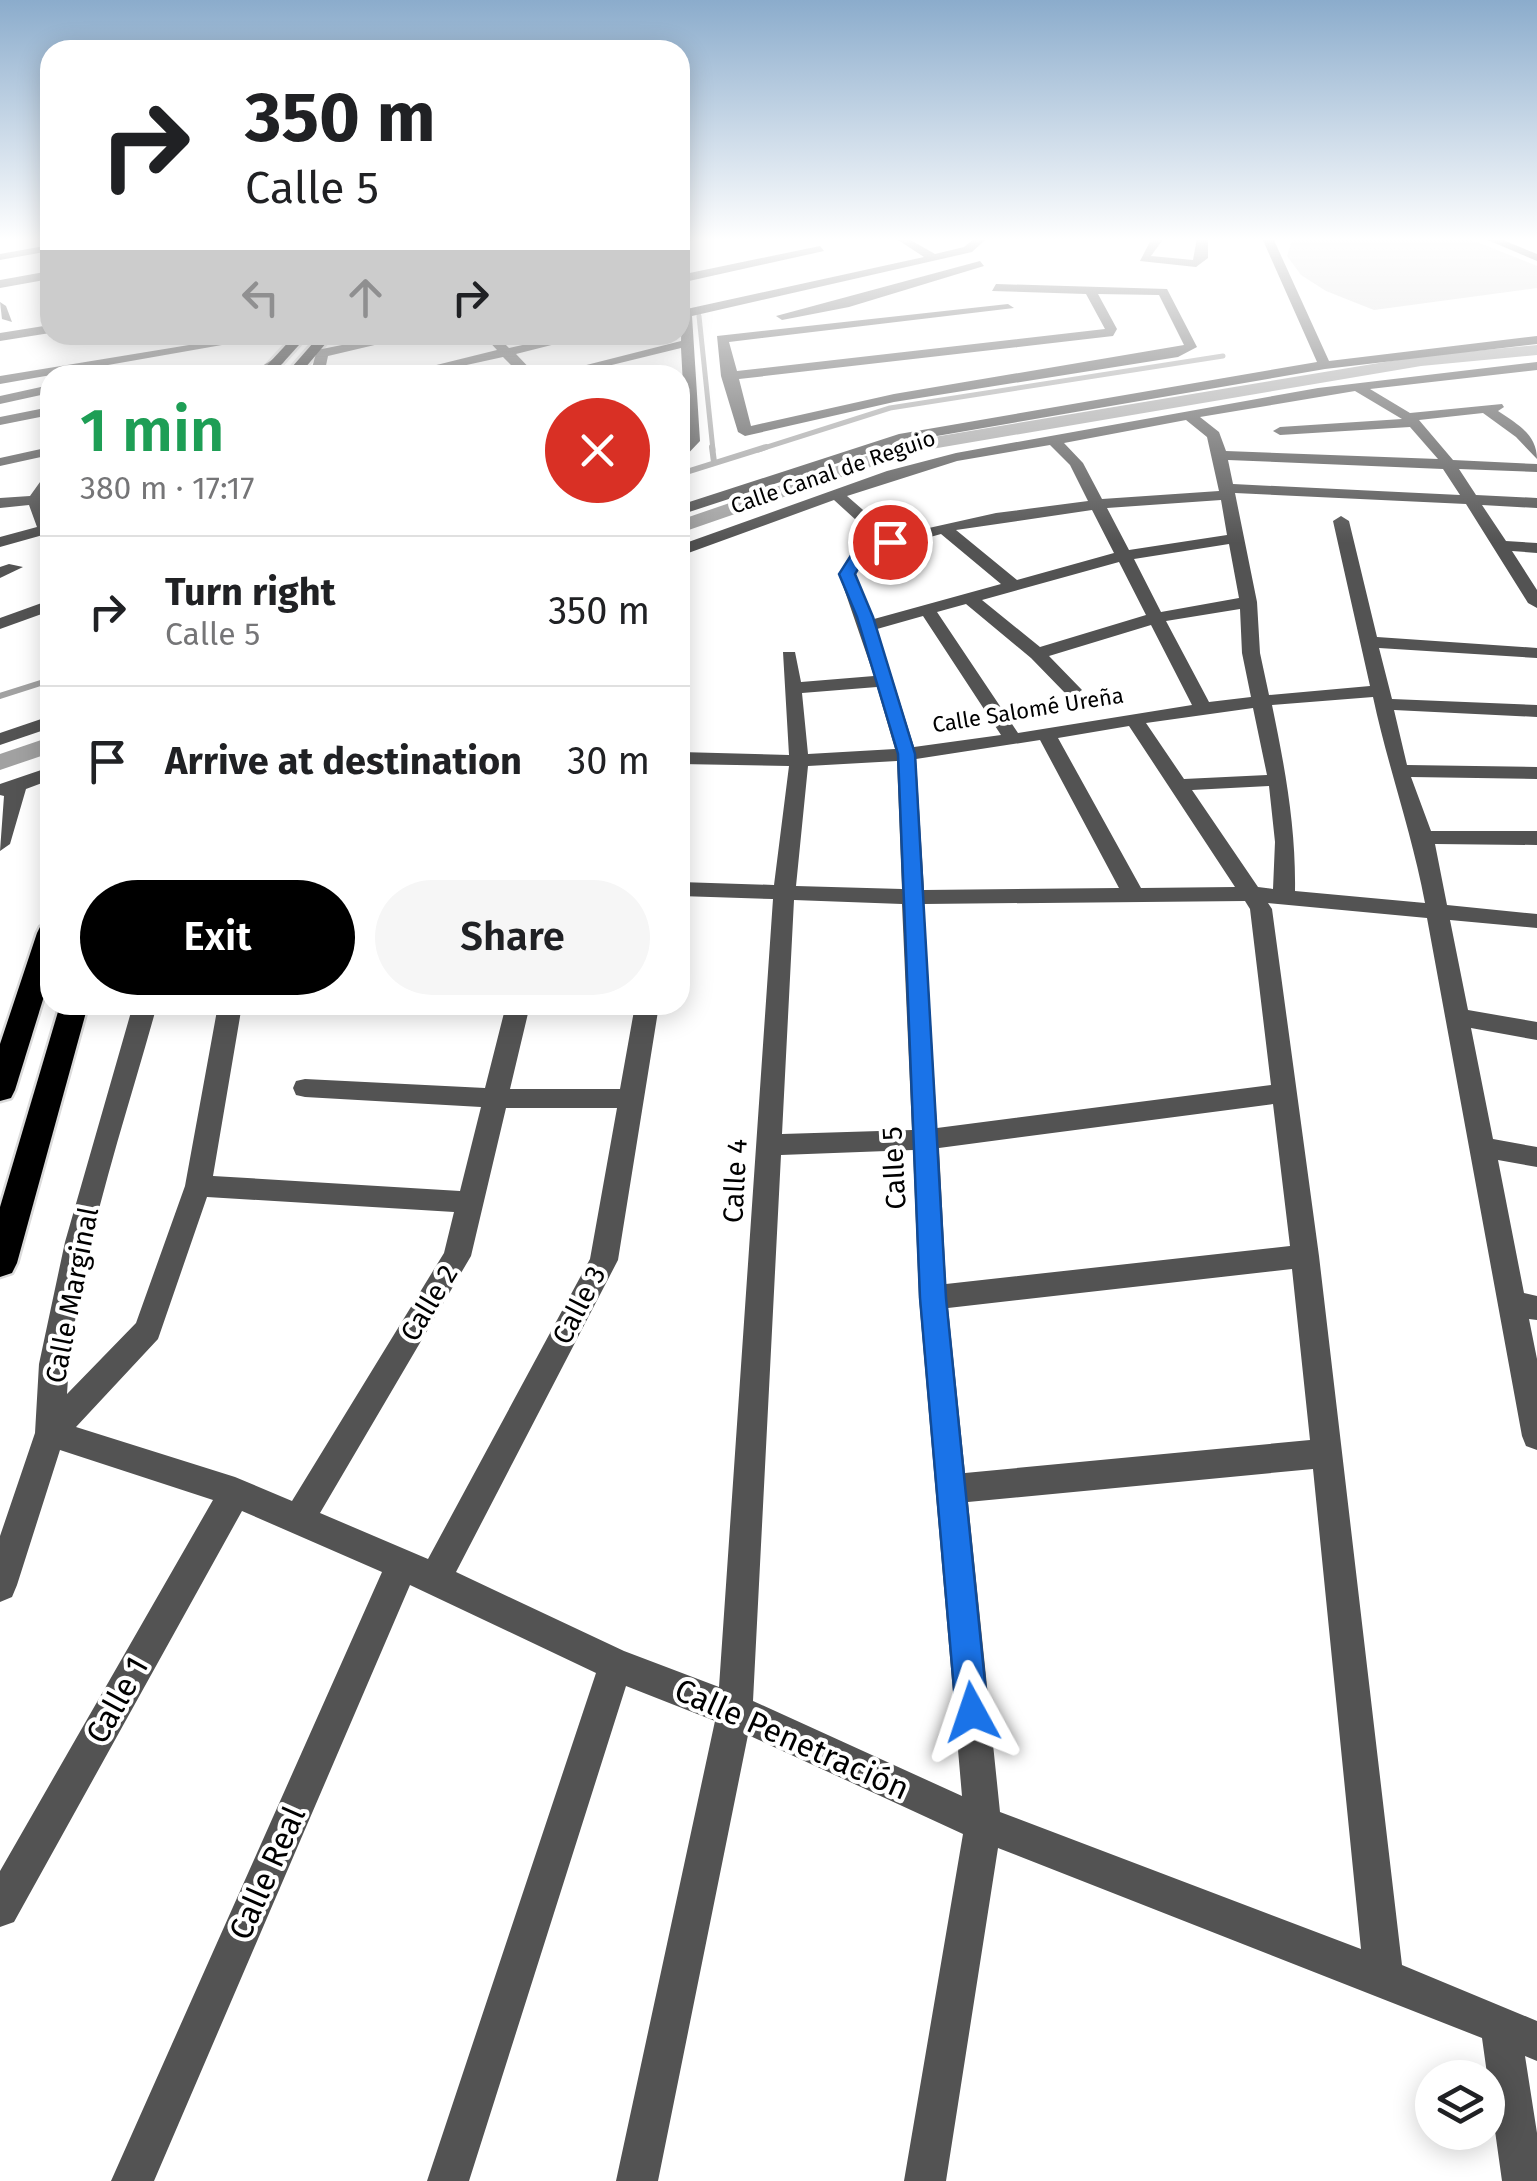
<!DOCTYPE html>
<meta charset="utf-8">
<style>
:root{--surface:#fff;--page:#f6f6f6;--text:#202124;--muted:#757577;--line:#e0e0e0;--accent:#000}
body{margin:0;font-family:"Fira Sans",sans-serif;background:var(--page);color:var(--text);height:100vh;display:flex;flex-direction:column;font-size:38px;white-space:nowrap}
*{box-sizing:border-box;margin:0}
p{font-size:32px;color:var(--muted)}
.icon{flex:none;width:55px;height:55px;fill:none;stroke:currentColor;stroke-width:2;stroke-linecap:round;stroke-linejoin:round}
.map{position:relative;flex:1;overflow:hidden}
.sheet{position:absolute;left:40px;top:365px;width:650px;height:650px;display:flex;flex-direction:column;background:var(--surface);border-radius:30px;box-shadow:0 5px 25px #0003}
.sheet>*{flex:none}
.guide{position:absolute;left:40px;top:40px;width:650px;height:305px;border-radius:30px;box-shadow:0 5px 25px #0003;background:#fff;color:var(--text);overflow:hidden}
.controls{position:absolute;left:1415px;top:2060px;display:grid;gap:20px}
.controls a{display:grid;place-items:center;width:90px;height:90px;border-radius:50%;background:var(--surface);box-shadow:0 5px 25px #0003;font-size:50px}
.pin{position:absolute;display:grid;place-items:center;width:85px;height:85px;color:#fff;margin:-42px;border:5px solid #fff;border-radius:50%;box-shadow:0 2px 10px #0007}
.me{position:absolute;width:110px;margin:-55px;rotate:355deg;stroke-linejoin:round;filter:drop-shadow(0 0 8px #0008)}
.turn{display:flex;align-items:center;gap:35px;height:210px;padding:0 40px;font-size:45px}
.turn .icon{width:130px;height:130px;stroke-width:2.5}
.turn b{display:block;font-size:70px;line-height:85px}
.lanes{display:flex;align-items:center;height:95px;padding:0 40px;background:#0003;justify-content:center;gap:50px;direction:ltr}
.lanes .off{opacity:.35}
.round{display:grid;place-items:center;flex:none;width:105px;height:105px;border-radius:52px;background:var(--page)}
.overview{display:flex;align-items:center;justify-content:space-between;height:170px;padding:0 40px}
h1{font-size:60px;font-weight:600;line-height:75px;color:#1e9e55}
.primary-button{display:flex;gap:20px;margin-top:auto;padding:20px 40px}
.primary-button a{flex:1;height:115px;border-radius:60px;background:var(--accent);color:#fff;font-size:40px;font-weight:600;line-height:115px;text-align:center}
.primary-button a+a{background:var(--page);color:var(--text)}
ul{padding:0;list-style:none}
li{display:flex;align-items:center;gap:30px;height:150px;padding:0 40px;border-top:2px solid var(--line)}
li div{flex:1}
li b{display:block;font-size:38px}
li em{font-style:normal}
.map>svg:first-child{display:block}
</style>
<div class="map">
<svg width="1537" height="2181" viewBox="0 0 1537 2181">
<rect width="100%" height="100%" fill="#fff"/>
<!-- green -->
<path fill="#dadada" d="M1293 238H1467L1537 266V288L1374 310 1326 291 1301 275 1287 256Z"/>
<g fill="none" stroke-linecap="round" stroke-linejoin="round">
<!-- stream-far1 -->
<g stroke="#a1a1a1" stroke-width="5">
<path d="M699 316 713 450"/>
<path d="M758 450 890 408 1223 356"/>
</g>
<!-- stream -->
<g stroke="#a1a1a1" stroke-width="6">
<path d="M712 447 714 462"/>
<path d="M680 474 766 447"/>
<path d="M0 696 50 680"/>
</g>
<!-- canal -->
<g fill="#a1a1a1" fill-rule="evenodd">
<path d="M1537 345V355L1421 366 914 452 680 533V520L910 441 1421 356Z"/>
<path d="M50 737V753L0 770V754Z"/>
</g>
<!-- major casing -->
<g stroke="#dbdbdb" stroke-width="5">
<g id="major">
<path d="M295 335H308L272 375H258Z"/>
<path d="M320 335H333L299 375H285Z"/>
</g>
</g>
<!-- highway casing -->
<g stroke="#dbdbdb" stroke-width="5">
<g id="highway">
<path d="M50 924V977L15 1090 11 1098 0 1101V1044L37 933 40 927Z"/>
<path d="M60 1005H88L17 1263 12 1273 0 1277V1207Z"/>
</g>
</g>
<!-- minor -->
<g fill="#535353" fill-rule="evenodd">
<path d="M680 238H705L680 242Z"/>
<path d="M895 238H907L935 254 964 247 975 238H987L972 252 692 316 700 441 680 462V448L686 441 681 348 571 375H547L681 341 682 310 924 257Z"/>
<path d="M1152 238H1164L1151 256 1193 260 1197 238H1208V258L1196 267 1140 261Z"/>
<path d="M1262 238H1273L1329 361 1537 336V344L1325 369 902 442 680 515V505L899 434 1317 362Z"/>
<path d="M1483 238H1498L1537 254V261Z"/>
<path d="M50 245V251L0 260V254Z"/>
<path d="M820 246 824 251 680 283V275Z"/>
<path d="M980 261 984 266 849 307 782 320 776 316Z"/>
<path d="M50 271V279L0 288V280Z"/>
<path d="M996 284 1167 289 1197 347 1178 357 894 402 745 436 738 432 721 376 717 336 1008 304 1014 308 729 342 737 371 1105 329 1086 294 992 291ZM1098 294 1159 295 1184 345 894 394 751 426 739 379 1113 336 1117 329Z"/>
<path d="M0 302 6 306 12 322 2 319Z"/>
<path d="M50 325V333L0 341V333Z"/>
<path d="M250 335H279L0 384V376Z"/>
<path d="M392 335H417L328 356 324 375H310L317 350Z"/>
<path d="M483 335H496L509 348 568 335H591L516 354 536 375H521L503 357 421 375H396L497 350Z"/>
<path d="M278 356 285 360 283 363 264 375H248Z"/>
<path d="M1537 362V370L1370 389 1410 413 1502 404 1504 407 1498 411C1517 424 1537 434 1537 459L1516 437 1483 413 1419 420 1453 460 1537 464V472L1459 469 1476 495 1537 498V508L1482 505 1506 541 1537 543V553L1512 551 1537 590V608L1528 603 1466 504 1235 493 1257 602 1260 653 1269 695 1370 686 1333 521 1341 516 1349 521 1377 637 1537 648V658L1379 648 1392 699 1537 705V717L1394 710 1407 765 1537 767V779L1411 777 1431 831H1537V845L1435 844 1447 905 1537 914V928L1450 920 1468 1010 1537 1022V1040L1471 1028 1493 1139 1537 1147V1167L1498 1160 1524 1293 1537 1296V1320L1529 1319 1537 1359V1450L1526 1446 1522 1436 1427 918 1268 903 1272 909 1319 1256 1402 1965 1537 2021V2061L1525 2056 1537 2133V2181H1502L1482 2038 998 1848 946 2181H904L963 1834 748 1735 658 2181H616L715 1721 626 1686 469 2181H427L596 1673 410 1585 154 2181H111L382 1572 242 1511 14 1922 0 1927V1871L213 1500 60 1450 17 1585 12 1597 0 1602V1536L35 1433 39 1364 65 1242 133 1005H157C123 1129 74 1266 67 1394L136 1323 185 1186 218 1005H242L213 1176 460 1191 481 1107 305 1097 296 1095 293 1088 296 1081 305 1079 485 1088 506 1005H530L510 1089H620L635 1005H659L618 1260 456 1572 624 1651 719 1687 773 899 680 896V882L774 885 789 766 680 764V752L789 755 783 652H795L801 682 874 676 839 574 854 549 879 541 834 500 680 556V545L887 471 956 453 1318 388ZM1355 391 1402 419 1280 427 1273 431 1280 435 1410 427 1438 459 1226 451 1219 432 1200 417ZM1186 420 1207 437 1219 491 1102 499 1083 463 1064 443ZM1050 445 1070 465 1088 501 996 513 893 536 847 496 957 461ZM1228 460 1443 469 1460 495 1233 484ZM1221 500 1227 535 1129 550 1107 508ZM1092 510 1114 553 1017 580 956 530ZM941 534 1001 584 874 619 855 574 866 555ZM1229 544 1239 598 1161 612 1134 559ZM1119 562 1146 615 1040 647 982 600ZM966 604 1031 658 1066 694 1073 696 1082 690 1049 656 1151 625 1192 705 1018 733 937 612ZM1240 609 1242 653 1251 697 1209 702 1166 621ZM923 616 1001 735 914 747 877 629ZM877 687 895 749 808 754 802 693ZM1373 697C1388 767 1412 833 1425 903L1295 891C1296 827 1285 768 1272 705ZM1253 708 1267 775 1184 779 1146 723ZM1129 726 1235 887 1141 888 1058 738ZM1040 740 1119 888 924 890 916 759ZM897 761 902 889 796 886 808 766ZM1269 786 1275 842 1273 889 1258 887 1192 790ZM794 900 902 904 912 1130 782 1134ZM1245 901 1250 909 1271 1085 937 1128 924 904ZM1273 1104 1290 1246 946 1284 939 1148ZM506 1108H617L590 1259 428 1559 320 1513 471 1256ZM913 1150 919 1298 962 1796 753 1701 781 1155ZM207 1197 454 1212 444 1253 292 1501 235 1477 76 1427 158 1339ZM1292 1269 1310 1440 965 1473 948 1308ZM1313 1469 1361 1949 1000 1812 968 1502Z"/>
<path d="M50 385V393L0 404V396Z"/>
<path d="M50 407V415L0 425V417Z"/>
<path d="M50 447V455L0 466V458Z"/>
<path d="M50 474V489L43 500 50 519V533L0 547V537L37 527 29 505 0 508V498L30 496 45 475Z"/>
<path d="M9 564 23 567 0 578V567Z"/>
<path d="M50 600V611L0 629V618Z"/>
<path d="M50 716V728L0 745V733Z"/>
<path d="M50 767V780L26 789 10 844 0 851 4 796 0 795V784Z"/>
</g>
<!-- major -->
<use href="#major" fill="#000" fill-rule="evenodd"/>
<!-- highway -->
<use href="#highway" fill="#000" fill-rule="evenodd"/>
</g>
<!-- sky -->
<linearGradient id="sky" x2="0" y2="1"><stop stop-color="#8baccc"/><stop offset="0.44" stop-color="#fff"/><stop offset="1" stop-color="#fff" stop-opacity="0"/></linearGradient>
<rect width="1537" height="543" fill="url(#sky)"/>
<!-- route -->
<path fill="#1a73e8" stroke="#114b97" stroke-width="2.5" d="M890 537 897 542 895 545 866 555 855 574 873 617 915 754 946 1298 988 1712 984 1723 972 1728 961 1723 956 1712 920 1298 898 754 857 617 839 574 855 549Z"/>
<g text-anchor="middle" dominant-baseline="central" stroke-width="8" stroke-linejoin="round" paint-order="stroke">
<!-- far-street labels -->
<g font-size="22" fill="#000" stroke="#fff">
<text transform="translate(833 472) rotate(-19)">Calle Canal de Reguio</text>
<text transform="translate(1028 710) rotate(-9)">Calle Salomé Ureña</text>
</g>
<!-- street labels -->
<g font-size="28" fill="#000" stroke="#fff">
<text transform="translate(894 1168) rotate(-93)">Calle 5</text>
<text transform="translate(735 1181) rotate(-87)">Calle 4</text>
<text transform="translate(72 1295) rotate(-79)">Calle Marginal</text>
<text transform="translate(429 1303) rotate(-59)">Calle 2</text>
<text transform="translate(579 1305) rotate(-63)">Calle 3</text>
</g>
<!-- near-street labels -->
<g font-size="32" fill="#000" stroke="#fff">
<text transform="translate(117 1700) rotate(-61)">Calle 1</text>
<text transform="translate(792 1739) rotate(24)">Calle Penetración</text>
<text transform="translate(267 1873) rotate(-66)">Calle Real</text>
</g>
</g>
</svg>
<div class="controls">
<a><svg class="icon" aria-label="layers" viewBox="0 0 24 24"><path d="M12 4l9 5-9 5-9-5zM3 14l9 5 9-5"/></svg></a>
</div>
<div class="pin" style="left:890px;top:542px;background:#d93025"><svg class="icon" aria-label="arrive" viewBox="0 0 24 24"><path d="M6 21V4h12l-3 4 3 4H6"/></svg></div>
<svg class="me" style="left:972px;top:1712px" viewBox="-20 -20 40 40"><path d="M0-17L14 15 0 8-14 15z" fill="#1a73e8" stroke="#fff" stroke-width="4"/></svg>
<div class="guide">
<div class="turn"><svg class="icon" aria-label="right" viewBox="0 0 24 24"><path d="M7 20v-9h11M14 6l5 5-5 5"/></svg><div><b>350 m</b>Calle 5</div></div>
<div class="lanes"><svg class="icon off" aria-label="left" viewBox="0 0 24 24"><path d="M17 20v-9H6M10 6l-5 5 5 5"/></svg><svg class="icon off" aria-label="ahead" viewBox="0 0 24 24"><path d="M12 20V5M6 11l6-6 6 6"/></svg><svg class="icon" aria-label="right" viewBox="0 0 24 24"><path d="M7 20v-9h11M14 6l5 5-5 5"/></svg></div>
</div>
<section class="sheet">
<div class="overview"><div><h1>1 min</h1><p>380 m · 17:17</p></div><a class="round" style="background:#d93025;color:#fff"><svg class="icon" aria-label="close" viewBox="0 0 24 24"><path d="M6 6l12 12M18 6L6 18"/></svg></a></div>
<ul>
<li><svg class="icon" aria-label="right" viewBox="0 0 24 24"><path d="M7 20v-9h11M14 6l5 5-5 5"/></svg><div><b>Turn right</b><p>Calle 5</p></div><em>350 m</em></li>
<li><svg class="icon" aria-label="arrive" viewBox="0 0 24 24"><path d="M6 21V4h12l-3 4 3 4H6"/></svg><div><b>Arrive at destination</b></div><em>30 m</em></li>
</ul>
<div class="primary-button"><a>Exit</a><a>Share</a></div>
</section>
</div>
